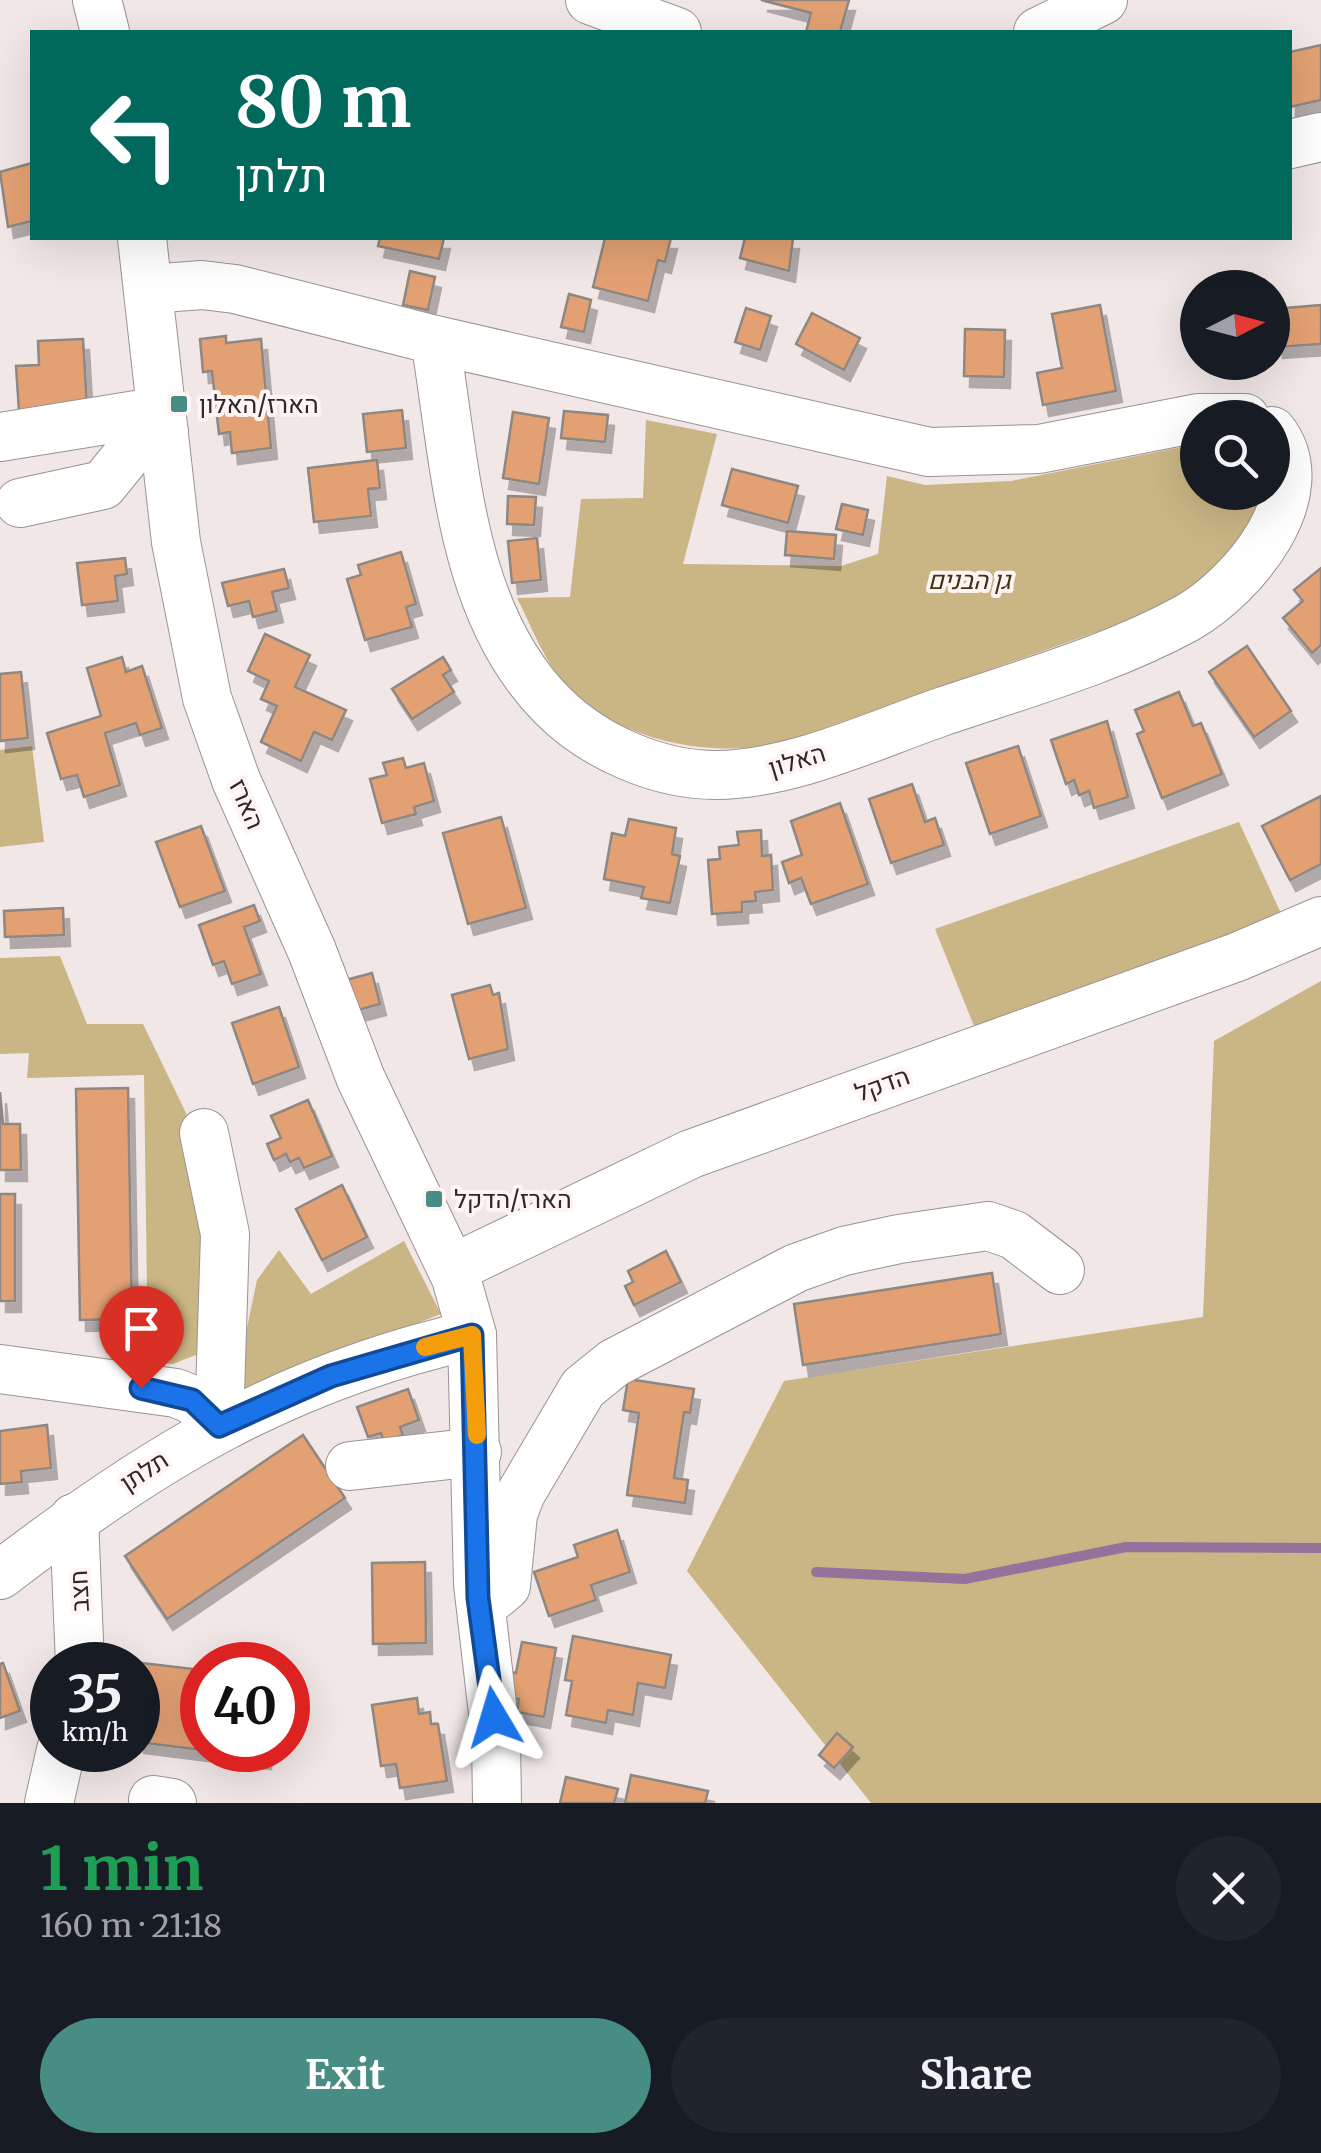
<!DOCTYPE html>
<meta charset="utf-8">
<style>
:root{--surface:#171b24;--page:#20242c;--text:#f1f3f6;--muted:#9ea1a6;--accent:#478d84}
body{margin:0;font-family:Merriweather,Heebo,serif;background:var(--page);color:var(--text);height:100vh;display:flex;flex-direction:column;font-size:38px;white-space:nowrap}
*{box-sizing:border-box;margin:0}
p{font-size:32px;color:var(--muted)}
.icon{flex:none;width:55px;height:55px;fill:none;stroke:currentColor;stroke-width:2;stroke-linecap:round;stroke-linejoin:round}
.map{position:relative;height:1803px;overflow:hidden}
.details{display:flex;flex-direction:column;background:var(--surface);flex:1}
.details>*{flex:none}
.banner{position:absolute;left:30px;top:30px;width:1262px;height:210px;border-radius:0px;box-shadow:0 10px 40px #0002;background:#00695c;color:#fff;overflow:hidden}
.needle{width:65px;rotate:84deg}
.fabs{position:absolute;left:1180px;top:270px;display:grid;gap:20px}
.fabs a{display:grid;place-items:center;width:110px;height:110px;border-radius:50%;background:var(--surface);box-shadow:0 10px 40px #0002;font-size:50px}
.speed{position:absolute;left:30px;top:1642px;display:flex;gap:20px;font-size:50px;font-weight:700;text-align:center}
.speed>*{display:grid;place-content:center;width:130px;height:130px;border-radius:50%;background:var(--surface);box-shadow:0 10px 40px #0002;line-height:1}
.speed small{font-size:25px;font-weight:400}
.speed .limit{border:15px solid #d22;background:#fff;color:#111}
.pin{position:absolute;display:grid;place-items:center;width:85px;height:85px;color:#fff;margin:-102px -42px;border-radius:50% 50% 50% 0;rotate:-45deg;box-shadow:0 0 10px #0007}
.pin .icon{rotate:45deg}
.me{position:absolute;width:110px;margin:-55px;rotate:353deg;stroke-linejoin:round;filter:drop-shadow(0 0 8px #0008)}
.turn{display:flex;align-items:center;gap:35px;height:210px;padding:0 40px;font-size:45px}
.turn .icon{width:130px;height:130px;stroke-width:2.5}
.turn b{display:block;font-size:70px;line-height:85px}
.round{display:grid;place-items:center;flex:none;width:105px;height:105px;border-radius:52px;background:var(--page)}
.head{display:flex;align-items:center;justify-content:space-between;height:170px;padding:0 40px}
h1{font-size:60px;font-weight:700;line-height:75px;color:#1e9e55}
.action{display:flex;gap:20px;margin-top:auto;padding:20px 40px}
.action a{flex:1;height:115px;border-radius:60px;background:var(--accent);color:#fff;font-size:40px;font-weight:700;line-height:115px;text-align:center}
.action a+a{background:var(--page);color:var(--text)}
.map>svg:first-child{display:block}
</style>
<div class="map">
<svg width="1321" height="1803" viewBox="0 0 1321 1803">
<defs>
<filter id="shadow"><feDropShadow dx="6" dy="11" stdDeviation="0" flood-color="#0004"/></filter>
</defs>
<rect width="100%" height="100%" fill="#f1e7e6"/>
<!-- green -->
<g fill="#cab584">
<path d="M646 420 717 434 683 564 841 566 878 554 887 476 925 485 1011 481 1197 444 1198 492 1267 493C1251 543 1202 582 1159 610L774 746C702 755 620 742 567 686 544 662 532 627 517 598L570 597 581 499 643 498Z"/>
<path d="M32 746 44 842 0 847V750Z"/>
<path d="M1239 822 1285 922 978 1036 935 929Z"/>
<path d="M60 956 87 1024H143L186 1113 205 1190 198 1354 173 1364 148 1362 144 1075 27 1078 29 1053 0 1054V958Z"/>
<path d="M1321 981V1803H871L687 1571 784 1381 1203 1317 1214 1041Z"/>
<path d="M404 1241 441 1314 233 1395 257 1280 279 1250 311 1294Z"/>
</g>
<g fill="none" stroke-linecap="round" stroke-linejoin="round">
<!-- stream -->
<path stroke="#95729c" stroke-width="10" d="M816 1572 965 1579 1126 1547 1321 1548"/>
</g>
<!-- building -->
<g fill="#e3a173" stroke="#8e8782" stroke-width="2.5" filter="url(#shadow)">
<path d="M761 0H849L840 32H806L811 13Z"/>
<path d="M1321 45V100L1290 107V52Z"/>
<path d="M32 163V221L8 227 0 172Z"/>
<path d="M380 238H444L439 259 378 246Z"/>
<path d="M605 238H671L665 262 658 260 648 301 593 287Z"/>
<path d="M745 238H793L789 271 740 258Z"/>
<path d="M410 271 435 277 428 310 403 305Z"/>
<path d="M569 294 591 300 584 332 561 327Z"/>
<path d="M1100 305 1116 391 1043 405 1037 373 1062 368 1052 314Z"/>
<path d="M1321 305V344L1277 347 1274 309Z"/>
<path d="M746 308 771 316 760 350 735 342Z"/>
<path d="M812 313 860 338 844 370 796 344Z"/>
<path d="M965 329 1005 330 1004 377 964 376Z"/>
<path d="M226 336V343L261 339 271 448 232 453 230 432 219 434 212 371 203 372 200 339Z"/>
<path d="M83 339 87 407 19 411 16 366 39 365 38 341Z"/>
<path d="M402 410 406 448 367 452 363 414Z"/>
<path d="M564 411 608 415 605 442 561 438Z"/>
<path d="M513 412 549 418 539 484 503 478Z"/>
<path d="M377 460 380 488 368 489 371 516 314 522 308 468Z"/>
<path d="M732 469 798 486 788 523 722 505Z"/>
<path d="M508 496 536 497 534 525 507 524Z"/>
<path d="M842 504 868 510 863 535 836 529Z"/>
<path d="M787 531 836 535 834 559 785 555Z"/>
<path d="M537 538 541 580 512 583 508 541Z"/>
<path d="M401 552 416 604 406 607 412 627 365 640 347 579 361 575 358 565Z"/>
<path d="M125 558 127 574 115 576 118 601 82 605 77 563Z"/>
<path d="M1321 568V645L1312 653 1283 618 1303 601 1294 590Z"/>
<path d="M284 569 289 588 272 592 277 611 253 617 249 601 228 606 222 583Z"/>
<path d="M265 634 310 655 295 687 346 710 332 740 314 732 301 761 261 742 277 706 261 699 269 681 248 671Z"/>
<path d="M1247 646 1291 711 1254 737 1209 672Z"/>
<path d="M122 657 126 672 142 666 162 728 140 735 136 723 105 733 120 785 84 797 77 775 61 779 47 733 101 716 87 668Z"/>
<path d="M443 657 451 670 443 675 454 692 412 719 392 689Z"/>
<path d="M21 672 28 738 0 741V674Z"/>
<path d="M1179 692 1193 726 1201 723 1222 774 1162 798 1137 734 1144 731 1135 710Z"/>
<path d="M1107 721 1128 797 1094 808 1089 791 1079 795 1074 780 1066 784 1051 740Z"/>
<path d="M1018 746 1041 816 990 834 966 763Z"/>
<path d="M403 758 406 768 424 763 434 801 414 807 416 814 382 823 370 779 387 775 383 763Z"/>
<path d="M912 784 925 822 935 818 944 845 891 863 869 799Z"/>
<path d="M1321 796V864L1290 880 1262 826Z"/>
<path d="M840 803 868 884 811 904 801 878 789 883 782 862 802 855 791 821Z"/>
<path d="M501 817 526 908 468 924 443 833Z"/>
<path d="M629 819 676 828 672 854 680 856 670 903 641 898 644 887 604 879 612 833 625 836Z"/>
<path d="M201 826 225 891 180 907 156 842Z"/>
<path d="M761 830 762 856 771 855 773 890 755 892 756 901 742 902V912L712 914 708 860 720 859 719 847 739 845 737 832Z"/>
<path d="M254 905 260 921 244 927 261 974 232 984 224 961 213 965 199 925Z"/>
<path d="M63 908 64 935 5 937 4 911Z"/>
<path d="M372 973 380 1004 354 1011 346 980Z"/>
<path d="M490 985 493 995 499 993 508 1049 469 1059 452 995Z"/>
<path d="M279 1007 299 1067 253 1084 232 1023Z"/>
<path d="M128 1088 132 1319 80 1320 76 1089Z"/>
<path d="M0 1092 3 1124H20L21 1170H0Z"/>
<path d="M308 1100 332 1156 304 1168 299 1158 290 1162 286 1154 274 1160 267 1144 281 1138 271 1116Z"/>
<path d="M342 1185 367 1237 322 1260 296 1209Z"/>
<rect x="0" y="1194" width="15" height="107"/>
<path d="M666 1251 681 1282 634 1305 625 1286 633 1282 628 1271Z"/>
<path d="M992 1273 1001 1334 803 1365 794 1304Z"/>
<path d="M628 1379 694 1389 690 1413 684 1412 674 1478 688 1480 685 1503 627 1495 639 1413 623 1410Z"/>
<path d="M408 1389 419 1420 400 1427 403 1435 384 1442 381 1433 368 1437 357 1407Z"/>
<path d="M47 1425 51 1468 21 1471 22 1482 0 1484V1431Z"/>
<path d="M303 1435 345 1498 167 1619 125 1556Z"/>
<path d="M617 1530 630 1572 591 1585 596 1600 549 1616 534 1572 578 1557 574 1545Z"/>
<path d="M425 1562 426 1643 373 1644 372 1563Z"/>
<path d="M573 1636 671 1655 665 1688 638 1683 633 1715 608 1710 606 1723 566 1715 572 1681 565 1680Z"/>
<path d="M522 1642 556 1648 544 1717 517 1712 519 1699 503 1696 507 1671 516 1673Z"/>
<path d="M125 1661 202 1670V1750H266L265 1758 138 1742V1665H125Z"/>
<path d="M3 1663 20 1711 0 1718V1664Z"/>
<path d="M417 1698 419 1714 430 1712 431 1724H438L447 1781 400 1788 396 1764 381 1766 372 1705Z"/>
<path d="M837 1733 853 1747 834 1768 819 1755Z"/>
<path d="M631 1775 708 1791 705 1803H625Z"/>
<path d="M566 1777 618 1789 614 1803H560Z"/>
</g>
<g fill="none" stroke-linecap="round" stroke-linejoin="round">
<!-- minor casing -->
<g stroke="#9c9291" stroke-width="50">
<g id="minor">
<path d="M97 0 105 32"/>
<path d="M590 0 677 32"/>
<path d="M1038 32 1103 0"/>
<path d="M1290 144 1321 137"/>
<path d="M142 238 176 542 207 698 236 780 312 951 361 1079 456 1278 472 1335 478 1584 496 1739 497 1803"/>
<path d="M149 289 202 285 235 289 435 340 929 452 1039 449 1198 418"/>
<path d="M435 340C456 464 459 612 553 706 594 747 658 775 716 775 793 774 869 737 941 712 1023 684 1110 660 1187 618 1243 586 1321 493 1272 431"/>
<path d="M1202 418H1245"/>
<path d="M0 437 161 411"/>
<path d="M20 503 103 485 133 448 164 432"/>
<path d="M204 1133 225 1234 219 1426"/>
<path d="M452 1269 691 1154 1237 957 1321 921"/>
<path d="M0 1369 176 1393 193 1400 219 1426"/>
<path d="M350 1466 477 1452"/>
<path d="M74 1518 80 1665"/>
<path d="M0 1575C152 1458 283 1378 472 1335"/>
<path d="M494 1596 506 1586 513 1514 521 1493 583 1388 614 1363 796 1268 844 1251 899 1239 988 1226 1014 1235 1060 1270"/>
<path d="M153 1800 172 1803"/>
<path d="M49 1803 61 1750"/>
</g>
</g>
<!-- minor -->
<use href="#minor" stroke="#fff" stroke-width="48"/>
</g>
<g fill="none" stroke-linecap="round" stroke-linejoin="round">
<!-- route casing -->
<g stroke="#114b97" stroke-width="25">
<path id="route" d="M141 1388 192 1400 219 1426 331 1376 472 1335 478 1598 494 1717"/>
</g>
<!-- route -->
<use href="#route" stroke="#1a73e8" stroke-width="18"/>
<!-- slow -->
<path stroke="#f59e0b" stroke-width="18" d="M425 1347 472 1335 477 1435"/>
</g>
<!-- markers -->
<g fill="#478d84" stroke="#fff4f3" stroke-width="4">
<rect x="169" y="394" width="20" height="20" rx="5"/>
<rect x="424" y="1189" width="20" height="20" rx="5"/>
</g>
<g text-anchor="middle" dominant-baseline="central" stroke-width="8" stroke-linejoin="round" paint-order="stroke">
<!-- poi labels -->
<g font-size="25" fill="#2d2929" stroke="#fff4f3" text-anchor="start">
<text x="199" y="404">הארז/האלון</text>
<text x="454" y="1199">הארז/הדקל</text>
</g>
<!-- park labels -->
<g font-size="25" font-style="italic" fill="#3f3211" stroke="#fff4f3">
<text x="969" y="580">גן הבנים</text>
</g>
<!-- street labels -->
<g font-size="25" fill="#2d2929" stroke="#fff4f3">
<text transform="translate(797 760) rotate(-17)">האלון</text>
<text transform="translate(247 804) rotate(67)">הארז</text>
<text transform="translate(882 1084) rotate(-20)">הדקל</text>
<text transform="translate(144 1471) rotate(-33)">תלתן</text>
<text transform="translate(79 1591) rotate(-93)">חצב</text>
</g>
</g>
</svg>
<div class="fabs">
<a><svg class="needle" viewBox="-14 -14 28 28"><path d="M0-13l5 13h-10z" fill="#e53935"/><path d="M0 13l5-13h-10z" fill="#9ea1a6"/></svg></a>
<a><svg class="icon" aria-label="search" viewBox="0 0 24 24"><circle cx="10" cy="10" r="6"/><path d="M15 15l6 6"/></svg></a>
</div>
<div class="speed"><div>35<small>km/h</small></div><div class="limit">40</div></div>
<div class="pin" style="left:141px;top:1388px;background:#d93025"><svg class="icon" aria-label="arrive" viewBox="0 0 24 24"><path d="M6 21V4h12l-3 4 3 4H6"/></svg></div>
<svg class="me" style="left:494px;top:1717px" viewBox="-20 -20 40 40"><path d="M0-17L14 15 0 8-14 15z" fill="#1a73e8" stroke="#fff" stroke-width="4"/></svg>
<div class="banner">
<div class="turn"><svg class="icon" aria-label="left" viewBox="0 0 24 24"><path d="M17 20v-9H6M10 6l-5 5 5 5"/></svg><div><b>80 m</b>תלתן</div></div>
</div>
</div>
<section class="details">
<div class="head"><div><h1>1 min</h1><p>160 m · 21:18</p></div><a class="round"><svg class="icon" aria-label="close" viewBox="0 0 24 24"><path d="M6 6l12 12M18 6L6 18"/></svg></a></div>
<div class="action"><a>Exit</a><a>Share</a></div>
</section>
